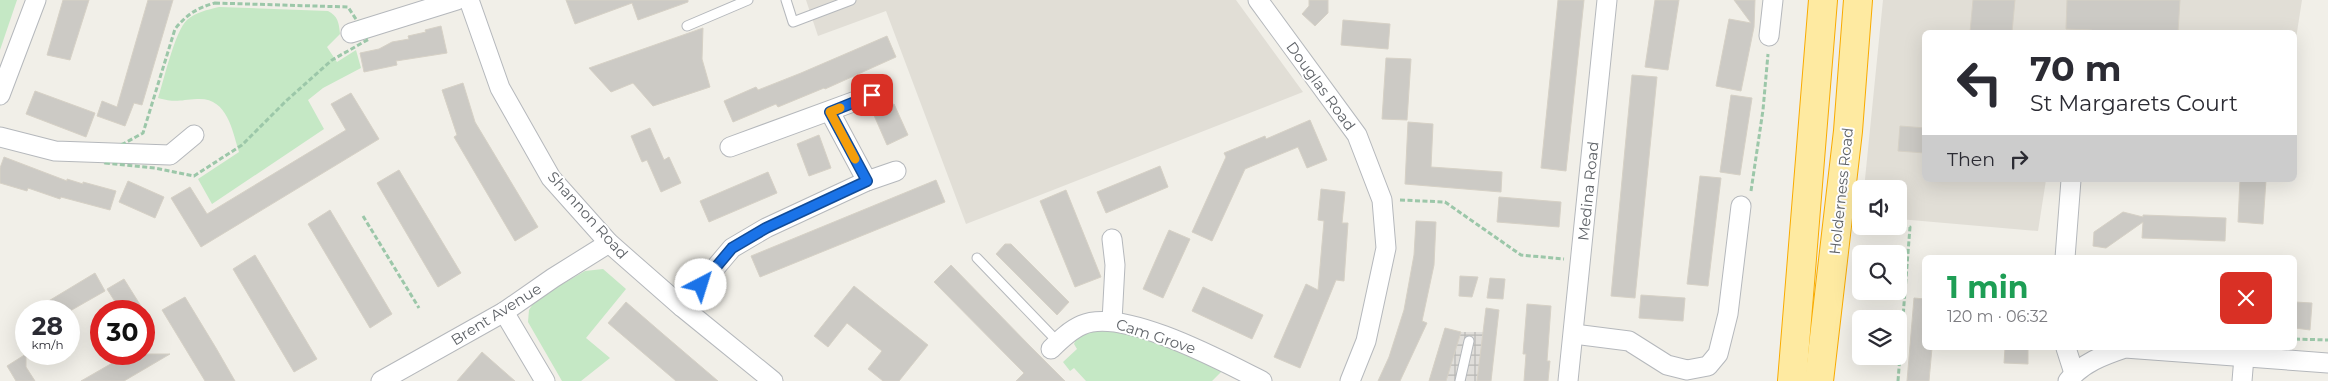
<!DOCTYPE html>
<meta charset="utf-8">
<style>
:root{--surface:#fff;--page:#f2f2f3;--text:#2b2b33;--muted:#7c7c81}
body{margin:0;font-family:Montserrat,sans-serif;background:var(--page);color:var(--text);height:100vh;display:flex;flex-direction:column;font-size:19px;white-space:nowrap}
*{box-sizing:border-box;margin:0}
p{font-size:16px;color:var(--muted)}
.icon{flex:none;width:28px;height:28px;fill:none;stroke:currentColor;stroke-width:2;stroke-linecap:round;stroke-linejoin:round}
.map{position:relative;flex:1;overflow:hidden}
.side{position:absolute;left:1922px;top:255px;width:375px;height:95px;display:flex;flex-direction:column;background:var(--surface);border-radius:8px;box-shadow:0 5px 20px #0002}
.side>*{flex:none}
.guide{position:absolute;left:1922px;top:30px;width:375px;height:152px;border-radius:8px;box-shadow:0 5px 20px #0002;background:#fff;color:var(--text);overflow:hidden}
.buttons{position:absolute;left:1852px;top:180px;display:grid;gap:10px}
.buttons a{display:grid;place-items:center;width:55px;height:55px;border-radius:8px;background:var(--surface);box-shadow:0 5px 20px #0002;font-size:25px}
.speed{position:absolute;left:15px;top:300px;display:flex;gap:10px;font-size:25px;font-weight:700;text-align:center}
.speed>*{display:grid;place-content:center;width:65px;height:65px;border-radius:50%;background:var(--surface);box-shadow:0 5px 20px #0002;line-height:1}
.speed small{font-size:12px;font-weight:400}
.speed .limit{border:8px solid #d22;background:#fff;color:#111}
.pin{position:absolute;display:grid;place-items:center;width:42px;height:42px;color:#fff;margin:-21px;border-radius:10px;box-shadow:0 2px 8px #0006}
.me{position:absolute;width:55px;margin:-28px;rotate:40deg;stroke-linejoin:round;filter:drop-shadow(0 0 4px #0008)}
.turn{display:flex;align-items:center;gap:18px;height:105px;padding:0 25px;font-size:22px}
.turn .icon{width:65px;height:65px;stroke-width:2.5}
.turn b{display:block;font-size:35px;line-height:42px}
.then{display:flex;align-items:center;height:48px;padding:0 25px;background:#0003;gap:10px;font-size:19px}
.round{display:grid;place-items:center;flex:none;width:52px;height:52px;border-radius:8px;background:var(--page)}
.summary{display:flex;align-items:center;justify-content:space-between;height:85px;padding:0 25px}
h1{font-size:30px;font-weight:700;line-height:38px;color:#1e9e55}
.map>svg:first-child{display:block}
</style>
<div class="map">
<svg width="2328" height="381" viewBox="0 0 2328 381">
<defs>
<pattern id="industrial-grid" width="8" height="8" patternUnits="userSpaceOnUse" patternTransform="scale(1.25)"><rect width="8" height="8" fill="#e0deda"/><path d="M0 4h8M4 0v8" fill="none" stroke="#b9b8b5"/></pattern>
</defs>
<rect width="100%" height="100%" fill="#f1efe8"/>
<!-- industrial -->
<path fill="url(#industrial-grid)" d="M1445 328 1460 332H1496L1491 381H1429Z"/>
<!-- education -->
<g fill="#e1ded6">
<path d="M806 0H1236L1303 92 966 224 886 11 818 36Z"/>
<path d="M1883 0H2302L2295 45V32H1925V180H2046L2038 231 1899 219V189H1864Z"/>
</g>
<!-- green -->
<g fill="#c5e8c5">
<path d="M0 0H17L0 50Z"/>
<path d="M219 7 328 11C338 16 339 23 340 34L327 47 337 62 356 50 361 68 323 88 308 100 324 129 212 204 198 179 239 152C232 129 227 97 197 99 180 100 176 103 158 98 164 80 175 31 187 20 196 12 207 10 219 7Z"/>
<path d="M603 269 626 289 586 338 610 358 581 381H562L528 322 529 310 536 299 585 271Z"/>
<path d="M1089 330 1140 333 1224 369 1212 381H1086L1074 368 1070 371 1063 362 1077 349 1074 344 1076 339Z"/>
</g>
<!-- building -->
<g fill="#cccac5" stroke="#d6d1c6">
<path d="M63 0H89L70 60 47 55Z"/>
<path d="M148 0H173L142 105 134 103 125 126 97 116 102 101 117 107Z"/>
<path d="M566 0H688V2L638 20 632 3 575 24Z"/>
<path d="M1309 0H1328V13L1315 26 1302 14 1309 6Z"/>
<path d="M1558 0H1584L1566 171 1541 168Z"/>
<path d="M1655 0H1679L1668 70 1645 67Z"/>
<path d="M1734 0H1755L1754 27 1741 91 1716 86 1729 19 1751 23Z"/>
<path d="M1973 0H2015L2012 32H1970Z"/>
<path d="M2067 0H2180L2178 32H2092V30L2066 29Z"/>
<path d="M1343 20 1390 24 1388 49 1341 45Z"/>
<path d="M441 26 447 53 396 61 397 65 364 72 360 53 379 49 392 42 409 39 408 36 426 32 425 30Z"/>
<path d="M703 28 702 59 710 87 653 106 633 83 611 92 589 68Z"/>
<path d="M887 36 896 57 825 89 824 88 778 107 776 104 733 122 724 101 756 87 758 90 801 73Z"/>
<path d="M1386 58 1411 59 1407 120 1382 119Z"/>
<path d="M1632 75 1657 77 1635 298 1611 296Z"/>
<path d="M463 83 475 122 538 227 515 241 454 137 457 135 442 90Z"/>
<path d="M35 91 95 113 86 137 26 114Z"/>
<path d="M351 93 379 139 201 247 171 198 190 187 207 214 346 130 331 104Z"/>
<path d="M1731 95 1752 98 1740 175 1720 172Z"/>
<path d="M894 104 908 135 887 145 873 113Z"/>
<path d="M1310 120 1327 160 1307 168 1298 147 1245 169 1212 241 1192 232 1226 157 1224 153 1265 136 1266 139Z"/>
<path d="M1408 122 1433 124 1431 167 1502 172 1501 192 1405 184Z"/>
<path d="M1900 126 1925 128V153L1898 151Z"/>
<path d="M650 128 664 160 669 157 681 183 661 192 647 160 642 162 631 136Z"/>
<path d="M819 135 831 168 809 176 797 144Z"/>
<path d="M4 157 67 181V179L83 184V182L116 191 110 210 61 197 60 199 28 188 27 191 0 183V168Z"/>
<path d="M1160 166 1168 187 1106 213 1097 192Z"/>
<path d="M399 170 461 273 438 287 377 183Z"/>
<path d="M768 172 777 193 709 222 700 201Z"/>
<path d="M1700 176 1721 178 1708 286 1687 284Z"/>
<path d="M936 180 945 202 760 277 751 256Z"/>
<path d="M2240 180H2266L2263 224 2238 222Z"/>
<path d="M128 181 164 197 155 218 119 202Z"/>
<path d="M1321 189 1345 192 1342 223H1348L1344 281 1336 280 1300 368 1274 357 1306 284 1318 290 1324 221 1318 220Z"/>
<path d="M1066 190 1101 277 1075 287 1040 201Z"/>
<path d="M1499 197 1561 202 1559 227 1497 222Z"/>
<path d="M330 210 392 314 370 328 308 224Z"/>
<path d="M2123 212 2143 217V215L2226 218 2225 241 2142 238 2143 222 2106 248 2093 246 2094 232Z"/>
<path d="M1416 221 1436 222 1434 265 1422 321 1427 323 1400 381H1378L1389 357 1404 310 1414 255Z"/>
<path d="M1169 230 1190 239 1163 298 1143 289Z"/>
<path d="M1005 244H1011L1069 302 1057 315 996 254Z"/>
<path d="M255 255 317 359 294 372 233 269Z"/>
<path d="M951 265 1029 345 1065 381H1016L1024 373 934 282Z"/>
<path d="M95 273 105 291 70 311H32Z"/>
<path d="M1460 276 1478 277 1472 297 1459 296Z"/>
<path d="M1490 278 1505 279 1503 299 1487 298Z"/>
<path d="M124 279 144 311H121L107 289Z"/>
<path d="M854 286 928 345 899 381H883L868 369 882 351 847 323 828 347 814 336Z"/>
<path d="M1203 287 1263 315 1252 339 1192 311Z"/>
<path d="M1641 295 1685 298 1683 321 1639 318Z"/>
<path d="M185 297 216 348 235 381H205L162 310Z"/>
<path d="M1914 298 1925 299V348H1932L1929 381H1907Z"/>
<path d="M626 302 663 334 718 381H676L608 323Z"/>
<path d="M2295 302 2312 303 2310 330 2295 328Z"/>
<path d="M1527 304 1551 306 1547 361H1550L1548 381H1524L1526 354H1523Z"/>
<path d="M1486 308 1499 310 1491 381H1477Z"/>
<path d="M1445 328 1461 332 1446 381H1429Z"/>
<path d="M2005 348H2028V364L2004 363Z"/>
<path d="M482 352 499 367 515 381H457Z"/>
<path d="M26 354V367L35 381H16L7 366Z"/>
<path d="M128 354H170L124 381H81Z"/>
</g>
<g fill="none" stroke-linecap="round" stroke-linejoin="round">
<!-- service casing -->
<g stroke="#b5b8bc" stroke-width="11">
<g id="service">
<path d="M786 0 793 22 851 0"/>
<path d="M687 26 748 0"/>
<path d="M977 258 1058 342"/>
<path d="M1460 381 1469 341"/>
</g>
</g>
<!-- minor casing -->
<g stroke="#b5b8bc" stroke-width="21">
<g id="minor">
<path d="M469 0 500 88 551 178 609 243 682 307 773 381"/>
<path d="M1258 0 1357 135 1382 200 1386 248 1366 341 1350 381"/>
<path d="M351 33 457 0"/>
<path d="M1769 36 1773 0"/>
<path d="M0 95 36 0"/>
<path d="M830 112 867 181"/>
<path d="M0 137 55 151 170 155 194 135"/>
<path d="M730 147 872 95"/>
<path d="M2065 258 2071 180"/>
<path d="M682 307 732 248 766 228 867 181 896 171"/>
<path d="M504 312 545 381"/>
<path d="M1112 321 1115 265 1112 239"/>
<path d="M1574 334 1629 341 1667 365 1687 370 1708 366 1718 354 1728 314 1741 206"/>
<path d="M2066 348 2074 373"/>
<path d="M1051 349C1060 340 1070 330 1082 325 1123 307 1224 362 1262 381"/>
<path d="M381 381 504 312 553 278 609 243"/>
<path d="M1568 381 1607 0"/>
<path d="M2068 381C2082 363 2104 355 2125 348L2328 363"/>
<path d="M2242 381 2244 357"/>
</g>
</g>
<!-- trunk casing -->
<g stroke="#f9ab00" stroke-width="30">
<g id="trunk">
<path d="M1792 381 1823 0"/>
<path d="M1819 381 1848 131 1858 0"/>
</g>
</g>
<!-- path -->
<g stroke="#9cc7a9" stroke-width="3" stroke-dasharray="5 2.5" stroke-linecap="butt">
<path d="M215 3 348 7 369 39 332 60 286 101 242 145 194 176 155 168 105 163 101 153 123 144 143 133 175 29C187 14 197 8 215 3Z"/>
<path d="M1751 191 1763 110 1768 54"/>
<path d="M1400 200 1445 202 1521 255 1564 259"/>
<path d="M363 216 419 308"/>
<path d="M2295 339 2328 340"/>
<path d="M1898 381 1910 227 1899 226"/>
</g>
<!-- service -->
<use href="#service" stroke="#fff" stroke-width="9"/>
<!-- minor -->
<use href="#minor" stroke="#fff" stroke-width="19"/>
<!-- trunk -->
<use href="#trunk" stroke="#feeaa1" stroke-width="28"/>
</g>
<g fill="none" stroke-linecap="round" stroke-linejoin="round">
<!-- route casing -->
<g stroke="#114b97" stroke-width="12">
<path id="route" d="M701 285 732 248 766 228 867 181 830 112 872 95"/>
</g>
<!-- route -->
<use href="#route" stroke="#1a73e8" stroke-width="9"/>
<!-- slow -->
<path stroke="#f59e0b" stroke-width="9" d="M840 108 830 112 855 159"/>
</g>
<g text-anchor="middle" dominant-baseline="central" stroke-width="4" stroke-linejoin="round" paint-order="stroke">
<!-- street labels -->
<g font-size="15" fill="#5f6368" stroke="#fff">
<text transform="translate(1321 86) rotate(54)">Douglas Road</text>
<text transform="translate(1588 191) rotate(-84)">Medina Road</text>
<text transform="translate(1841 191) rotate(-84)">Holderness Road</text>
<text transform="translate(588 215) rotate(48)">Shannon Road</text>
<text transform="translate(496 314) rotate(-32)">Brent Avenue</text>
<text transform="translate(1156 336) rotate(18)">Cam Grove</text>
</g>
</g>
</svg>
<div class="buttons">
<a><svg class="icon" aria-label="sound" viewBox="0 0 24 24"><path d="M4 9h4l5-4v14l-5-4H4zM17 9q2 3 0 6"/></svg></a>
<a><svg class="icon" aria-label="search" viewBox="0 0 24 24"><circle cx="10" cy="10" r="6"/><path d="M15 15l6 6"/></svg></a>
<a><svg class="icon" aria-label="layers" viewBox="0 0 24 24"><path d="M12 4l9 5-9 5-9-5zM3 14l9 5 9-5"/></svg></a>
</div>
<div class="speed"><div>28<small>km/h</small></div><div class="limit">30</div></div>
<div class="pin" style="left:872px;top:95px;background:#d93025"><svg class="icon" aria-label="arrive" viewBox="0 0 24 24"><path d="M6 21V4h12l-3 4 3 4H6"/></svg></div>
<svg class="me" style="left:701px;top:285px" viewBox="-20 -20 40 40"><circle r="19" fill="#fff"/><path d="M0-13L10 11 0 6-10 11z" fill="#1a73e8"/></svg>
<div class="guide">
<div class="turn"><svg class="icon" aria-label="left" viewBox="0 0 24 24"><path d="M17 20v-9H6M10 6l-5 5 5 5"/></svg><div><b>70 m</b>St Margarets Court</div></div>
<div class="then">Then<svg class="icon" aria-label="right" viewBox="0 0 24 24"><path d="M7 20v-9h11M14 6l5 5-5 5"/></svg></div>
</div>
<section class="side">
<div class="summary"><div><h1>1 min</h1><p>120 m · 06:32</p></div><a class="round" style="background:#d93025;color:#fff"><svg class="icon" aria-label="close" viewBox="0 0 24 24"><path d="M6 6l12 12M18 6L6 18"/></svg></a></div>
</section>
</div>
